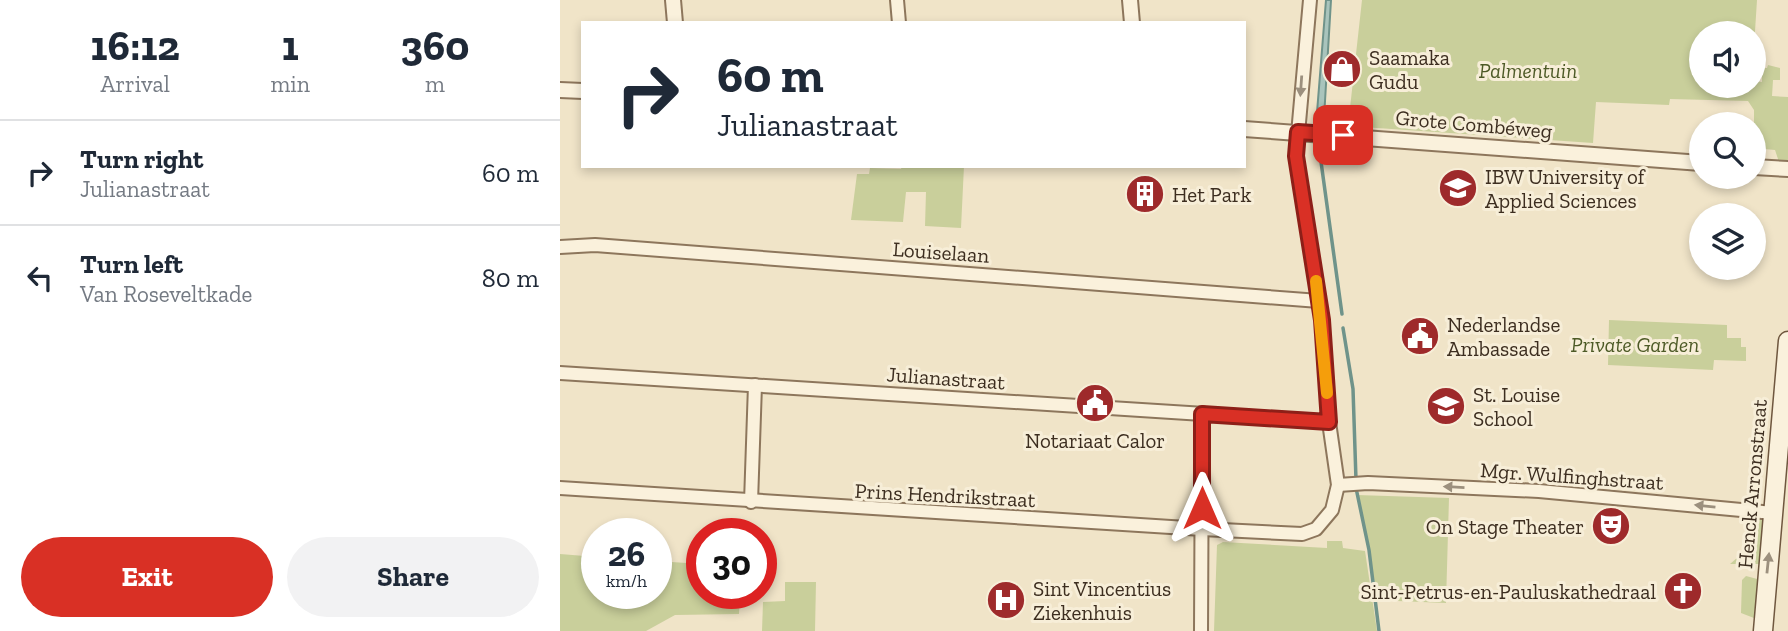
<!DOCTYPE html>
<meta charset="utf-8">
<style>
:root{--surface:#fff;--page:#f2f2f3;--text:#1f2937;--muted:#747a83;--line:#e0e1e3;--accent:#d93025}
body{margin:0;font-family:"Zilla Slab",serif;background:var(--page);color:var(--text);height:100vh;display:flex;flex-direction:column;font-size:26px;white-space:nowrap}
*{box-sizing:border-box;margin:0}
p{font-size:23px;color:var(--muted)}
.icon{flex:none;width:38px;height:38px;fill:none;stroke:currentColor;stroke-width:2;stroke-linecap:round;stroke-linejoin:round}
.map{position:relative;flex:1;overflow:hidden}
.sheet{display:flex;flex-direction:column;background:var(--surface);width:560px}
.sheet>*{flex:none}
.top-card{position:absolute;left:21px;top:21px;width:665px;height:147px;border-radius:0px;box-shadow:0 4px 10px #0003;background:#fff;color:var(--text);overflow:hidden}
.controls{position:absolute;left:1129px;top:21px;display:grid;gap:14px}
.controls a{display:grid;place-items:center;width:77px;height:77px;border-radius:50%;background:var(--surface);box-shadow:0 4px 10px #0003;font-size:35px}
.speed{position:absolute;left:21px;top:518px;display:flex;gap:14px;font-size:35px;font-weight:700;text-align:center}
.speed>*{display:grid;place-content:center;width:91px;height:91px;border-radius:50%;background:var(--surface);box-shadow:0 4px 10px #0003;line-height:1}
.speed small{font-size:18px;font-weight:400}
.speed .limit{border:10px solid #d22;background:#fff;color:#111}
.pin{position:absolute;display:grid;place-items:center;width:60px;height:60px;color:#fff;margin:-30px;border-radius:14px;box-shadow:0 4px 10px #0006}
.me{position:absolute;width:77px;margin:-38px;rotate:0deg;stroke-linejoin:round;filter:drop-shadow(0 0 5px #0008)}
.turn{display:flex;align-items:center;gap:24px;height:147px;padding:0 21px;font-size:32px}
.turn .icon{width:91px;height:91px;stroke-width:2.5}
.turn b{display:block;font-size:49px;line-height:60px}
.eta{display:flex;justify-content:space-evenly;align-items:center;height:119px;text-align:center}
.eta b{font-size:42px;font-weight:700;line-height:49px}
.button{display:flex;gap:14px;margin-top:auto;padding:14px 21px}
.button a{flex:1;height:80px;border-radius:42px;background:var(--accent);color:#fff;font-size:28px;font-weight:700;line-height:80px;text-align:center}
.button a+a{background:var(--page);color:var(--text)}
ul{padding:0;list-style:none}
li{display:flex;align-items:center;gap:21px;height:105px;padding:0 21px;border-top:2px solid var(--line)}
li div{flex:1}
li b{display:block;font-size:26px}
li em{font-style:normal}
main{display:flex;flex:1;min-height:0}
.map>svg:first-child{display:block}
</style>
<main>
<section class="sheet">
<div class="eta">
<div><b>16:12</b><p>Arrival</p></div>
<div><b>1</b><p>min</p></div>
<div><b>360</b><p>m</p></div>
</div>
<ul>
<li><svg class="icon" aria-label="right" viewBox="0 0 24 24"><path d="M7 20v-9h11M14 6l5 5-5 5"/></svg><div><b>Turn right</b><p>Julianastraat</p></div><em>60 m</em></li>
<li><svg class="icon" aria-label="left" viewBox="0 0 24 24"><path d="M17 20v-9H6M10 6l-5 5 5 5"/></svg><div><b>Turn left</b><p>Van Roseveltkade</p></div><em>80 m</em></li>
</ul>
<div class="button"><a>Exit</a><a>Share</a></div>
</section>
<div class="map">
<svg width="1228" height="631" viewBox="0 0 1228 631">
<rect width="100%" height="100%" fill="#f0e4c8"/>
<!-- green -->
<g fill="#c9cf9b" fill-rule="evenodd">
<path d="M802 0H1197L1194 47H1199V51L1194 81 1202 82V68H1207L1208 65 1220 68V80H1213L1212 96 1228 97V163L1219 162 1215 150 1194 148V110L1188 101 1110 99 1109 105 1036 102 1033 143 788 126ZM1141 33H1194V86H1141Z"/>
<path d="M342 166H404L401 228 365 226 366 192H346L343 222 291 220 297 174H309L310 168 341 169Z"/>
<path d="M1049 320 1167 325V338H1181V347H1186V361L1154 360 1153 370 1048 365Z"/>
<path d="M797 495 889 498 886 603 814 600 809 550Z"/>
<path d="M1177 514 1200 515 1204 520 1202 564H1170L1185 551 1186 520Z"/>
<path d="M767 541H782L783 548 805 551 817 631H654L657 545 663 542 767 548Z"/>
<path d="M0 554 37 557V593H96V561L142 564V593H180L179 614 115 615 86 631H0Z"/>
<path d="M1186 576 1201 580 1199 616 1194 618 1181 613 1182 580Z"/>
<path d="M225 582H256L255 631H199H202L203 602 225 601Z"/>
</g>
<!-- water -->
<path fill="#a9c4bc" stroke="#6f938a" stroke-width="2" d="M766 0H771L764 118 762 125H756Z"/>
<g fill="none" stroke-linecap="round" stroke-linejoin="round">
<!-- stream -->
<g stroke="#6f938a" stroke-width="3.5">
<path d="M758 140 782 314"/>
<path d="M783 328 793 389 796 480"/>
<path d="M796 488 809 550 819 631"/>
</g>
<!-- minor casing -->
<g stroke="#8d765c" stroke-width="16">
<g id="minor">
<path d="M337 0 339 23"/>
<path d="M0 247 35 245 759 301"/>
<path d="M0 373 769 422"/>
<path d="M778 485 808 483 979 491 1213 513"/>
<path d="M0 488 642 529 742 534 756 529 772 510 778 485 769 422 762 320 736 156 750 0"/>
<path d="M191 502 195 385"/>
<path d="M641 631 642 413"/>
</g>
</g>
<!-- tertiary casing -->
<g stroke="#8d765c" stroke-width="18">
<g id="tertiary">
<path d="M113 0 115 23"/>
<path d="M570 0 572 23"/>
<path d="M0 90 23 91"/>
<path d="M684 129 1141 163"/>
<path d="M1194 167 1228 169"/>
</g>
</g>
<!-- secondary casing -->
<g stroke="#6f573f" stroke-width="21">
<path id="secondary" d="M1203 631 1228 341"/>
</g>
<!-- minor -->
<use href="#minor" stroke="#faf1dc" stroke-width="12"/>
<!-- tertiary -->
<use href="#tertiary" stroke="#faf1dc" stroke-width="14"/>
<!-- secondary -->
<use href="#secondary" stroke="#faf1dc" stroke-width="18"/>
</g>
<!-- one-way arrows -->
<defs><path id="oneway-solid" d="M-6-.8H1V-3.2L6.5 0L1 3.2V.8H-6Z" transform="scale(1.75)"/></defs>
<g fill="#9c907e">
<use href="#oneway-solid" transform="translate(741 86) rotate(94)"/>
<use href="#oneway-solid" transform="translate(894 487) rotate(-177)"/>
<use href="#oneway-solid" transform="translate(1145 506) rotate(-174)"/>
<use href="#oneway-solid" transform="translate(1208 563) rotate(-84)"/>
</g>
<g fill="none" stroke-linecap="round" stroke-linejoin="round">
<!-- route casing -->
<g stroke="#8d1f18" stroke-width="18">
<path id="route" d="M642 508V414L769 422 762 320 736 156 738 132 783 135"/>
</g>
<!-- route -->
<use href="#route" stroke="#d93025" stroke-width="12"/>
<!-- slow -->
<path stroke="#f59e0b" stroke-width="12" d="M756 281 767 393"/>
</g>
<!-- icons -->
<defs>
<g id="shop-disc" transform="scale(2.0125)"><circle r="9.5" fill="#9e2a2b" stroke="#f7eed8"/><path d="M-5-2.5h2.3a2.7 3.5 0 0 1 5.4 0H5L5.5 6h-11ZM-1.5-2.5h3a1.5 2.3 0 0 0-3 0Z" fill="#fff"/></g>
<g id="university-disc" transform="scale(2.0125)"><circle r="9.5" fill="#9e2a2b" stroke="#f7eed8"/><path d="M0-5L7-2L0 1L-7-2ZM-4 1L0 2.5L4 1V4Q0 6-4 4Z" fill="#fff"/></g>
<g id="building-disc" transform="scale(2.0125)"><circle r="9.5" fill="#9e2a2b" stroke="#f7eed8"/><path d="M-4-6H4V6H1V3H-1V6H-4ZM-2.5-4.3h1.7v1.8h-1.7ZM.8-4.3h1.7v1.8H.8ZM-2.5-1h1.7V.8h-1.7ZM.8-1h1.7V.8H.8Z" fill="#fff"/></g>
<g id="civic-disc" transform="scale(2.0125)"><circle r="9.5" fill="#9e2a2b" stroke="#f7eed8"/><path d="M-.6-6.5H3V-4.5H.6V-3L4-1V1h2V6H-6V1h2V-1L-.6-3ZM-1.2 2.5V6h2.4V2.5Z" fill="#fff"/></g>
<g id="school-disc" transform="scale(2.0125)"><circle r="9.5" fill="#9e2a2b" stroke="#f7eed8"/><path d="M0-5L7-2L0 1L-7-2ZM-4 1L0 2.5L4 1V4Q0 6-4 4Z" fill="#fff"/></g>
<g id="theatre-disc" transform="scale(2.0125)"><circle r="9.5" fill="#9e2a2b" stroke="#f7eed8"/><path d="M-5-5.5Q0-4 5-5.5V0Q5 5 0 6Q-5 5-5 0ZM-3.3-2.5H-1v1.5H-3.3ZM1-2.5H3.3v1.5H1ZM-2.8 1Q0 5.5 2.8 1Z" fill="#fff"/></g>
<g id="church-disc" transform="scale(2.0125)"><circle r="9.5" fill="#9e2a2b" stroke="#f7eed8"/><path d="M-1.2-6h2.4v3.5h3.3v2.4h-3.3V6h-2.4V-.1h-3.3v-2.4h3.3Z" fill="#fff"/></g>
<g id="hospital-disc" transform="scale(2.0125)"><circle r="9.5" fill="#9e2a2b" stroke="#f7eed8"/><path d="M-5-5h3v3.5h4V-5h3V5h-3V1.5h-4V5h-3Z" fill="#fff"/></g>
</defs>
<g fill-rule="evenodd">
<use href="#shop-disc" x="782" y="69"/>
<use href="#university-disc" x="898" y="188"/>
<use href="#building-disc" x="585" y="194"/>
<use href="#civic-disc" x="860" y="336"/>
<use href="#civic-disc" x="535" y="403"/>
<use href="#school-disc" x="886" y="406"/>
<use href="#theatre-disc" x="1051" y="526"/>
<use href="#church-disc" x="1123" y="591"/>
<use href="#hospital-disc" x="446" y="600"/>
</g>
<g text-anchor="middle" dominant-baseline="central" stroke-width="6" stroke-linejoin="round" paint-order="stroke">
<!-- poi labels -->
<g font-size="21" fill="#3d2e20" stroke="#f7eed8" text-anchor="start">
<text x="809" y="57">Saamaka<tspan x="809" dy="24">Gudu</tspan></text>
<text x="925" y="176">IBW University of<tspan x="925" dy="24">Applied Sciences</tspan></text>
<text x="612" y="194">Het Park</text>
<text x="887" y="324">Nederlandse<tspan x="887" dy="24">Ambassade</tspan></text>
<text x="913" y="394">St. Louise<tspan x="913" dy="24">School</tspan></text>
<text x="535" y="440" text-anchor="middle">Notariaat Calor</text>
<text x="1024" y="526" text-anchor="end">On Stage Theater</text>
<text x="473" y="588">Sint Vincentius<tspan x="473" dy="24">Ziekenhuis</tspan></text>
<text x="1096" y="591" text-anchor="end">Sint-Petrus-en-Pauluskathedraal</text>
</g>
<!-- park labels -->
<g font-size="21" font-style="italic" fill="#4d5a26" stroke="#f7eed8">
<text x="968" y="70">Palmentuin</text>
<text x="1075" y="344">Private Garden</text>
</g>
<!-- street labels -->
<g font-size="21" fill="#3d2e20" stroke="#f7eed8">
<text transform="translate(914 124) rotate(5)">Grote Combéweg</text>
<text transform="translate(381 252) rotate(4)">Louiselaan</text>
<text transform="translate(386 378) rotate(4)">Julianastraat</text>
<text transform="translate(1012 476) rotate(4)">Mgr. Wulfinghstraat</text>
<text transform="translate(1192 484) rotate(-85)">Henck Arronstraat</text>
<text transform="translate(385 495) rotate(3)">Prins Hendrikstraat</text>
</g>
</g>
</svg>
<div class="controls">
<a><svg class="icon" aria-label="sound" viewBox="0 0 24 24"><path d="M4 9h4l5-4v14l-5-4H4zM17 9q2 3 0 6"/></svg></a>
<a><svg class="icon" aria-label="search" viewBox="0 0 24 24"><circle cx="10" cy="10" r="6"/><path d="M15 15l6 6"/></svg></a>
<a><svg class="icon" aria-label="layers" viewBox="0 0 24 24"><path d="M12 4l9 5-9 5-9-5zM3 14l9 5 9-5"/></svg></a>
</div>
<div class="speed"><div>26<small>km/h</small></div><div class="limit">30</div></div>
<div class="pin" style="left:783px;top:135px;background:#d93025"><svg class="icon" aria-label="arrive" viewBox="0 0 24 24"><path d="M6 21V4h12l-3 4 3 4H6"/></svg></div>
<svg class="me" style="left:642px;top:508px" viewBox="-20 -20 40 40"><path d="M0-17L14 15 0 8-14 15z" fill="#d93025" stroke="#fff" stroke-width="4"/></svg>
<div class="top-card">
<div class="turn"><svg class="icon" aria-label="right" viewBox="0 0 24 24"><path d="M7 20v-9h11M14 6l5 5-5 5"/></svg><div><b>60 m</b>Julianastraat</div></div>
</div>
</div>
</main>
